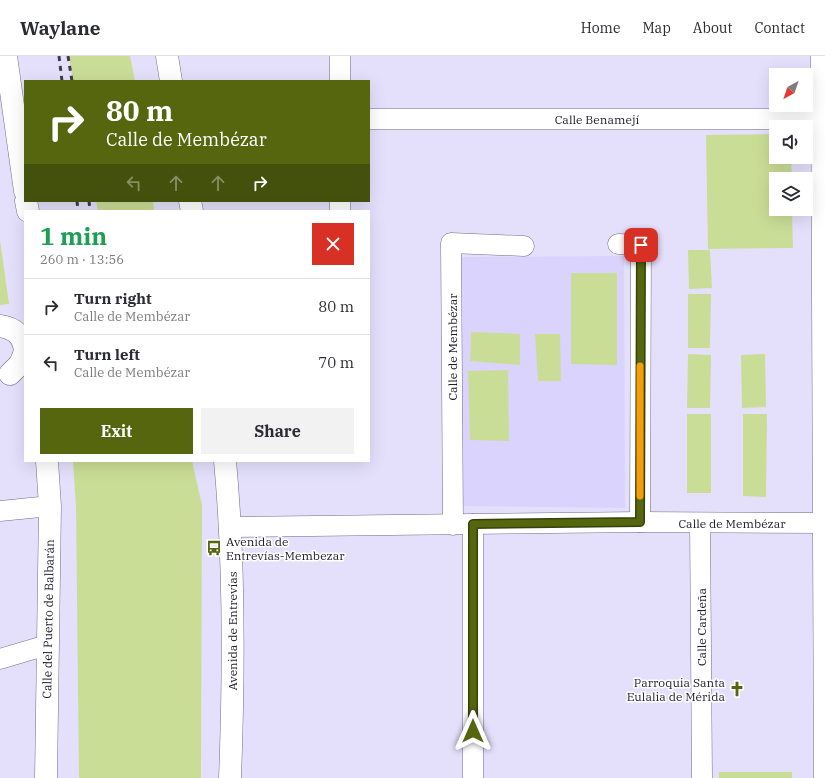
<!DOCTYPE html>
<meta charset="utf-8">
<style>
:root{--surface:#fff;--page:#f2f2f3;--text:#2b2b33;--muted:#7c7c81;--line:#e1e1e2;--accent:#55660f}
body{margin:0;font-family:"IBM Plex Serif",serif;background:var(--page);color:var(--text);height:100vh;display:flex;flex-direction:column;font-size:15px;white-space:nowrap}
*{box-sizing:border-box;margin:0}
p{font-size:13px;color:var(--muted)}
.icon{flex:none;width:22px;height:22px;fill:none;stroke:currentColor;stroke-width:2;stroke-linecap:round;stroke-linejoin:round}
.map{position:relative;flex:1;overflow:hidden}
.panel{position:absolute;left:24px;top:154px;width:346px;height:252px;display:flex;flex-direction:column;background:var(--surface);border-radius:0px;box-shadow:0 4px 16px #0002}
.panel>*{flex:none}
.guide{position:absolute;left:24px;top:24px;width:346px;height:122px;border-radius:0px;box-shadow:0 4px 16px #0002;background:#55660f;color:#fff;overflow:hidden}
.needle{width:26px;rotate:220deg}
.controls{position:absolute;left:769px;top:12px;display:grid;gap:8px}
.controls a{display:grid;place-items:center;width:44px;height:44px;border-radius:0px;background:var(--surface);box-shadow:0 4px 16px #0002;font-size:20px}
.pin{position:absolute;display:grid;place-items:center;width:34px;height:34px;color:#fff;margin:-17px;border-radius:8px;box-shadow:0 2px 6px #0006}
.me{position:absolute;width:44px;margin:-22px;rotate:0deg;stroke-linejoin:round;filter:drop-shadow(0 0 3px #0008)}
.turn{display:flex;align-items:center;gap:14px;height:84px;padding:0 16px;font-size:18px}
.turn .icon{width:52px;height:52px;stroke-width:2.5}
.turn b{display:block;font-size:28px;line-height:34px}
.lanes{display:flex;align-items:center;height:38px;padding:0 16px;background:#0003;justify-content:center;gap:20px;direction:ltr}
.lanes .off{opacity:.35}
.round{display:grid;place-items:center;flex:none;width:42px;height:42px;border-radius:0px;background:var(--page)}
.summary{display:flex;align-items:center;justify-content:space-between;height:68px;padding:0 16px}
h1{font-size:24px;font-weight:800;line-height:30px;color:#1e9e55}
.action{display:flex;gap:8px;margin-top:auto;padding:8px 16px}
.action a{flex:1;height:46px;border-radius:0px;background:var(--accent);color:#fff;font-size:16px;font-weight:800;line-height:46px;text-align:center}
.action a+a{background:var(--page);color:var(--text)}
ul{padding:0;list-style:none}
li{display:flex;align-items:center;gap:12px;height:56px;padding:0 16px;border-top:1px solid var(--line)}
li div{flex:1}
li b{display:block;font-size:15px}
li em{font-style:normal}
header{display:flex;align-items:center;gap:24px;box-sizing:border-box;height:56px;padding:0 20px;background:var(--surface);border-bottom:1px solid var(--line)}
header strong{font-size:19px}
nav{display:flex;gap:22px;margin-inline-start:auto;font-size:14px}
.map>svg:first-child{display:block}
</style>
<header>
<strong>Waylane</strong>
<nav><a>Home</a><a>Map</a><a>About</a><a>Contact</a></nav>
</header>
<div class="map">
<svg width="825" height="722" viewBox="0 0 825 722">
<rect width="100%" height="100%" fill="#e4e0fc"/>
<!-- built -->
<path fill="#dad3fd" d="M624 200 625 452 462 450 461 201Z"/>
<!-- green -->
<g fill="#cadd96">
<path d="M69 0H130L135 25H73Z"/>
<path d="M776 78V101H791L792 123H776V153H792L793 192 708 193 706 79Z"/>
<path d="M96 145H153L154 155H98Z"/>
<path d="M0 184 9 248 0 249Z"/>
<path d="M688 194H710L712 232 689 233Z"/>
<path d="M571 217H617V309L571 308Z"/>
<path d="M688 238H711L710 292H688Z"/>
<path d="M471 276 520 278V309L470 305Z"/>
<path d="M535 278H560L561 325H538Z"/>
<path d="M688 298 711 299 710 352H687Z"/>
<path d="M765 298 766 351 742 352 741 299Z"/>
<path d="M508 314 509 385 470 384 468 315Z"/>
<rect x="687" y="358" width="24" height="79"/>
<path d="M743 358H767L766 441 743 440Z"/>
<path d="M73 405H192L202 449 201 722H79L76 451Z"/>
<rect x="719" y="716" width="73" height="6"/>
</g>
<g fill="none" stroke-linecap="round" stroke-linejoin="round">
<!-- street casing -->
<g stroke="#716c8a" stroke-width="21">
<g id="street">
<path d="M821 0 824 722"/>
<path d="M340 25V0"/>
<path d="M369 63H825"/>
<path d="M340 145V155"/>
<path d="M618 188 641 189 640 466"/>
<path d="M0 455 50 450"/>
<path d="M700 467 702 722"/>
<path d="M473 468V722"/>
<path d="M453 469 451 187 524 190"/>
<path d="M230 471 640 466 825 467"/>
<path d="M0 603 47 589"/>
</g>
</g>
<!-- secondary casing -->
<g stroke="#716c8a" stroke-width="23">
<g id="secondary">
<path d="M6 0 25 135"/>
<path d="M26 145 28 155"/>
<path d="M0 270C15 272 24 280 25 296"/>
<path d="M10 318 20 308 25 296"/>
<path d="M46 722 50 450 47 405"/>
</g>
</g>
<!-- primary casing -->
<g stroke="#716c8a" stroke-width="23">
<g id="primary">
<path d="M167 0 171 25"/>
<path d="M190 145 192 155"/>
<path d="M225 405C235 510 234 617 230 722"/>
</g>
</g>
<!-- street -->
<use href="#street" stroke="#fff" stroke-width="20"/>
<!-- secondary -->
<use href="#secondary" stroke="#fff" stroke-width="22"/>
<!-- primary -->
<use href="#primary" stroke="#fff" stroke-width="22"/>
<!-- rail -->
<g stroke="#3f3c4b" stroke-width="3" stroke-dasharray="5 5" stroke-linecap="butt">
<path d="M59 0 62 25"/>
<path d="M68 0 72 25"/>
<path d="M77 145 78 155"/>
<path d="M89 145 90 155"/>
</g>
</g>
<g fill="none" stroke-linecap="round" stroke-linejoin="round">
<!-- route casing -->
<g stroke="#37420a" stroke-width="10">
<path id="route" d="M473 675V468L640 466 641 189"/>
</g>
<!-- route -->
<use href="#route" stroke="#55660f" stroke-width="7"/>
<!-- slow -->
<path stroke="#f59e0b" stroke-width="7" d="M640 440V310"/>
</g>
<!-- icons -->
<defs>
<g id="bus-bare" transform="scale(1.2)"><path d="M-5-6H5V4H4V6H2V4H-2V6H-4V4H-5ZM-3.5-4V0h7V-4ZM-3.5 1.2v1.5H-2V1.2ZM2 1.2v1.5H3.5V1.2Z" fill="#55660f" stroke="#fff" stroke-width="2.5" paint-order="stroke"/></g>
<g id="church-bare" transform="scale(1.2)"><path d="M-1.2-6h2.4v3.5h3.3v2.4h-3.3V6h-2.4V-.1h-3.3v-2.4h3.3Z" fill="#55660f" stroke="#fff" stroke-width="2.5" paint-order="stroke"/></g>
</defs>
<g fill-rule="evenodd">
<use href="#bus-bare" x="214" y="492"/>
<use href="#church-bare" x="737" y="633"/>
</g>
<g text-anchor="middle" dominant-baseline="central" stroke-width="3" stroke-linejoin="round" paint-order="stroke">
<!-- street labels -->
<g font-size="12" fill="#201d2a" stroke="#fff">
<text x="597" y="63">Calle Benamejí</text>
<text transform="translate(452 291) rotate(-90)">Calle de Membézar</text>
<text x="732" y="467">Calle de Membézar</text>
<text transform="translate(48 563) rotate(-89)">Calle del Puerto de Balbarán</text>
<text transform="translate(701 571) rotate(-90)">Calle Cardeña</text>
<text transform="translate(232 575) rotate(-90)">Avenida de Entrevías</text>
</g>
<!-- poi labels -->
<g font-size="12" fill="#201d2a" stroke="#fff" text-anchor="start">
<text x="226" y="485">Avenida de<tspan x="226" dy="14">Entrevías-Membezar</tspan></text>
<text x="725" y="626" text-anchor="end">Parroquia Santa<tspan x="725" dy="14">Eulalia de Mérida</tspan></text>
</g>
</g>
</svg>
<div class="controls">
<a><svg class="needle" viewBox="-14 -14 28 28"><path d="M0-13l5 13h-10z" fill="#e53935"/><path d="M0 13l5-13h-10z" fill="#7c7c81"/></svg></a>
<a><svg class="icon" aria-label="sound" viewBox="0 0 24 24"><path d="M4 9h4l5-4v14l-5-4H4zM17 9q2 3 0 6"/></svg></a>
<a><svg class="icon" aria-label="layers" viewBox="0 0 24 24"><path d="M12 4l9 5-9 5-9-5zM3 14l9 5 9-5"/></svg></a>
</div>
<div class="pin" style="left:641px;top:189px;background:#d93025"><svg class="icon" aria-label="arrive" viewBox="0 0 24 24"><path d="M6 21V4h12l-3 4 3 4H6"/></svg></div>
<svg class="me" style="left:473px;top:675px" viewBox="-20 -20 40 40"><path d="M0-17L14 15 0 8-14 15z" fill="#55660f" stroke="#fff" stroke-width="4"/></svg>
<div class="guide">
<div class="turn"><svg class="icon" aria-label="right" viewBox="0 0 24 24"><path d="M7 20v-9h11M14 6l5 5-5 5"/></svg><div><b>80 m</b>Calle de Membézar</div></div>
<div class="lanes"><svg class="icon off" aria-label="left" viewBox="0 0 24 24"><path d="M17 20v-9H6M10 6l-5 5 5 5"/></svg><svg class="icon off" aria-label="ahead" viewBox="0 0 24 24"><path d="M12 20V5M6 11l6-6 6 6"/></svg><svg class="icon off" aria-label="ahead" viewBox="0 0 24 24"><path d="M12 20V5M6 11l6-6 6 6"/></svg><svg class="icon" aria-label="right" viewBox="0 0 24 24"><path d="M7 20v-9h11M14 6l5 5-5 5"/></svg></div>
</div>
<section class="panel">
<div class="summary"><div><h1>1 min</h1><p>260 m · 13:56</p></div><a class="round" style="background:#d93025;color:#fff"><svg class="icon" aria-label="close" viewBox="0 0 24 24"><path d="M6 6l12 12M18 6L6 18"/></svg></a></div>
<ul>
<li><svg class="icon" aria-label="right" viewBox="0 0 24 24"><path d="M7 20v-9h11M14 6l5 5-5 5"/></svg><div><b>Turn right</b><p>Calle de Membézar</p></div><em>80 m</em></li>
<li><svg class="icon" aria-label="left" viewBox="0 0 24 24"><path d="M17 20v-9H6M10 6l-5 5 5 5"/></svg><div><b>Turn left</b><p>Calle de Membézar</p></div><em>70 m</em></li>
</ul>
<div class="action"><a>Exit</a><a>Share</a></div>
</section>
</div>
